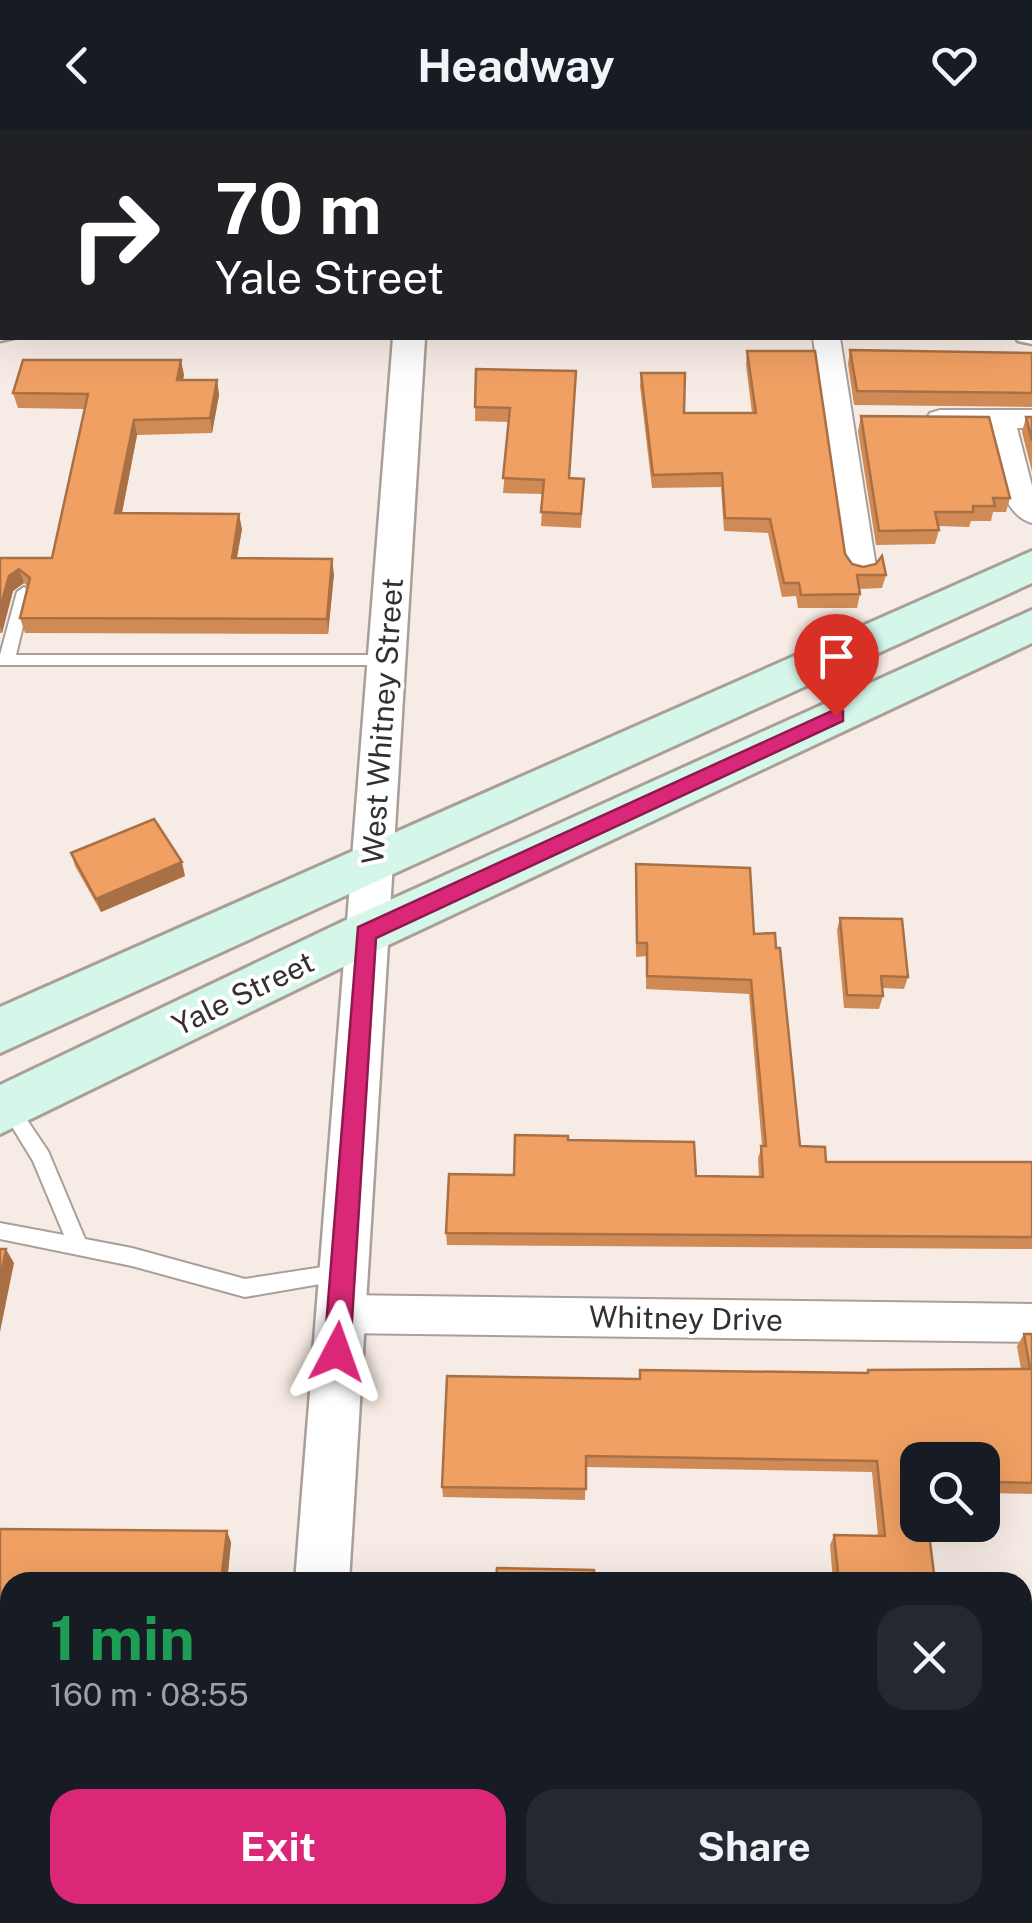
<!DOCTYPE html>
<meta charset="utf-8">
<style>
:root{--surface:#171b24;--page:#242831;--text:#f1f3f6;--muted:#9ea1a6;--accent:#db2777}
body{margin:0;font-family:"Public Sans",sans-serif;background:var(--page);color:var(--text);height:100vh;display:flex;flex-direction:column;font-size:38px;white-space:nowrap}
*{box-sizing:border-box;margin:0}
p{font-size:32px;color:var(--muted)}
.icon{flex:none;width:55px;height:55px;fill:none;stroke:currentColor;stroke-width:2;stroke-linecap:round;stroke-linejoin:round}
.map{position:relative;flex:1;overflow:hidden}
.panel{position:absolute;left:0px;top:1442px;width:1032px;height:352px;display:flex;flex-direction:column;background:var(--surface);border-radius:30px 30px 0 0;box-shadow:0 10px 40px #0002}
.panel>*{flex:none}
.hud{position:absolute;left:0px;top:0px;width:1032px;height:210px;box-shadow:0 10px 40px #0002;background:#202124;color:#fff;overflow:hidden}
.buttons{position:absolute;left:900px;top:1312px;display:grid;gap:20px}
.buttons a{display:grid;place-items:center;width:100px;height:100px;border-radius:20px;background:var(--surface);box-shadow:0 10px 40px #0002;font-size:50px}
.pin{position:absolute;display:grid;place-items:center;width:85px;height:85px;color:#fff;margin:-102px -42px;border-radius:50% 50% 50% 0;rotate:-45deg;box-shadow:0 0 10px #0007}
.pin .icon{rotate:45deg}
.me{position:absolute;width:110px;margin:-55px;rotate:4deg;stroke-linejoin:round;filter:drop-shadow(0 0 8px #0008)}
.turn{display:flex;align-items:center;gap:35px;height:210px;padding:0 50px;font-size:45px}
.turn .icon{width:130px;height:130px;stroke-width:2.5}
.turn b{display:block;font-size:70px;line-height:85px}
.round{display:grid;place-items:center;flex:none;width:105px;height:105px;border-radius:30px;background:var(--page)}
.head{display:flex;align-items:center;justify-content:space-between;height:170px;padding:0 50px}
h1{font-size:60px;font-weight:700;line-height:75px;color:#1e9e55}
.primary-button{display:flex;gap:20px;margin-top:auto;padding:20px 50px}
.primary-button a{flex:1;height:115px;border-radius:30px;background:var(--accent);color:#fff;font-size:40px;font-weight:700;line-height:115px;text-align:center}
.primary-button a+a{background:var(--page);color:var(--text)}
header{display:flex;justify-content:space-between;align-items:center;height:130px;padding:0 50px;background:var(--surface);font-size:45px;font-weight:700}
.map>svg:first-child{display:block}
</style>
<header><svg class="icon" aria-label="back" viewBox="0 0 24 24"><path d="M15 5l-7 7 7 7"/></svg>Headway<svg class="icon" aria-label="heart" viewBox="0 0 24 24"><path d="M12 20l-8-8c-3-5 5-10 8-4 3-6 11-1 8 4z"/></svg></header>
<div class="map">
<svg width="1032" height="1793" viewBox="0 0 1032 1793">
<rect width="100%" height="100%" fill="#f7ece5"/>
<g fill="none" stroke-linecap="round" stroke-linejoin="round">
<!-- service casing -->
<g stroke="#a99f98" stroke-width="4">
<g id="service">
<path d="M984 0H996L997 2H986Z"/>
<path d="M1030 144 1032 145V159L1030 158Z"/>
<path d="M24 457 31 462 16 525H386L393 530 386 535H0V525L17 462Z"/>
<path d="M9 969 15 972 48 1021 85 1109 132 1118 245 1149 342 1134 349 1137 352 1143 349 1149 245 1167 132 1136 0 1109V1093L64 1105 33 1031 0 977 3 972Z"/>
</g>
</g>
<!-- minor casing -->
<g stroke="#a99f98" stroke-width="4">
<g id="minor">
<rect x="209" y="0" width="24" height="2"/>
<rect x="644" y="0" width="24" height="2"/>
<path d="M813 208H840L876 437 872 444 861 447 850 444 846 437Z"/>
<path d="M940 280H1032V298H1017L1032 356V393C997 383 996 328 988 298L930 295 926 289 930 283Z"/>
<path d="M340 1165 1032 1174V1212L340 1203 325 1198 319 1184 325 1170Z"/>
</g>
</g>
<!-- tertiary casing -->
<g stroke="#a99f98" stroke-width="5">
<g id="tertiary">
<path d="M0 191 2 208H14L0 211Z"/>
<path d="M1030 194 1032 214 1018 211 1016 208H1030Z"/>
<path d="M393 208H425L349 1452H295Z"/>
<path d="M270 1785H330L329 1793H269Z"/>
</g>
</g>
<!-- secondary casing -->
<g stroke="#a99f98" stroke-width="6">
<g id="secondary">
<path d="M1032 421V453L0 923V877Z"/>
<path d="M1032 480V513L384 817 0 1004V955L348 789Z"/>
</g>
</g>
<!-- service -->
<use href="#service" fill="#fff" fill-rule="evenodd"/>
<!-- minor -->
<use href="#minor" fill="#fff" fill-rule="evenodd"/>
<!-- tertiary -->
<use href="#tertiary" fill="#fff" fill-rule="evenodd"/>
<!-- secondary -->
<use href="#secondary" fill="#d5f7e9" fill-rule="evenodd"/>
</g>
<!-- wall -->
<g fill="#cf8a55">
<path d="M0 0H164L163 2H2V167H0Z"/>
<path d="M850 220 1032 223V277L854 275 848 234Z"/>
<path d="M747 221 845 424 852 434 886 445 882 458 859 459 860 464 857 478H798L796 466 782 467 768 403 724 401 721 357 652 358 640 256 641 243 684 283H752L746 235Z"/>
<path d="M476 239 569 348 584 349 581 398 541 396 543 364 503 363 509 292 475 291Z"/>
<path d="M184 245 183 250H217L219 265 212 303 137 305 122 383 242 399 237 428 334 444 328 504 25 503 20 488 28 457 24 453 13 461 2 503H0V428H52L85 279 18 278 13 263Z"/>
<path d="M861 286 1010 368 1006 382H993L991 391H971L969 397 938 396 939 400 935 414 876 415 858 301Z"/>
<path d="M1026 287H1032V342L1022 302Z"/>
<path d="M71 723 185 746 101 782 75 736Z"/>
<path d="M636 734 754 804 800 1016 826 1032H1032V1119L447 1115 446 1103 514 1045 568 1010 696 1046 759 1047 758 1028 762 1016 749 864 646 859V826L636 827Z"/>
<path d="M840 788 908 847 904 859 882 858 883 866 879 879 844 878 837 800Z"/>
<path d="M1024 1204H1032V1364L990 1363 989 1357H982V1330H918L935 1452H833L830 1415 834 1405 878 1406 872 1342 586 1337 585 1370 443 1367 442 1357 639 1249 640 1240 866 1243 868 1240 1021 1239 1017 1216Z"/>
<path d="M0 1399 231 1412 227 1452H10V1660H0V1543L5 1541 4 1501 0 1500Z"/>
</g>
<!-- shaded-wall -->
<g fill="#a97045">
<path d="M181 230 184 245 179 265 177 250Z"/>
<path d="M217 250 219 265 212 303 210 288Z"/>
<path d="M134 290 137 305 119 398 115 383Z"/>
<path d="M239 384 242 399 234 443 232 428Z"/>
<path d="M332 429 334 444 328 504 327 489Z"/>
<path d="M19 439 24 453 13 461 2 503 0 496V478L9 446Z"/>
<path d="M182 732 185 746 101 782 96 769Z"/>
<path d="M6 1119 14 1133 0 1202V1150Z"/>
<path d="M227 1401 231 1412 227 1452H221Z"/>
</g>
<!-- building -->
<g fill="#f1a063" stroke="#a97045" stroke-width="2.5">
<path d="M0 0H158L157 2H2V152H0Z"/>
<path d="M281 0H364V2H280Z"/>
<rect x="526" y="0" width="45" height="2"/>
<rect x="737" y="0" width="71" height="2"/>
<path d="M920 0H964L965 2H920Z"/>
<path d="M850 220 1032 223V263L857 261Z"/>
<path d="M747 221H815L845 424 852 434 863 437 876 434 882 426 886 445H857L860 464 801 465 799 453H784L770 389 725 388 722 343 653 345 641 243H685L684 283H756Z"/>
<path d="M23 230H181L177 250H217L210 288 134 290 115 383 239 384 232 428 332 429 327 489 20 488 30 448 19 439 9 446 0 478V428H52L88 264 13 263Z"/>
<path d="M476 239 576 241 569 348 584 349 581 384 541 382 544 350 503 348 510 278 475 277Z"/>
<path d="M861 286 989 287 1010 368H993L995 376H973V382H935L939 400 879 401Z"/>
<path d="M1026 287H1032V311Z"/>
<path d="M154 689 182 732 96 769 71 723Z"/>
<path d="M636 734 750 738 754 804 775 803 776 818H780L800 1016 825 1017 826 1032H1032V1107L446 1103 449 1044 514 1045 515 1005 568 1006V1010L694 1012 696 1046 763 1047 761 1016H766L751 850 647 846V813H637Z"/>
<path d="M840 788 902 789 908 847 881 846 883 866 847 865Z"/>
<path d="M0 1119H6L0 1150Z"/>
<path d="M1024 1204H1032V1353L997 1352 996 1347 982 1346V1330H918V1395H928L935 1452H839L834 1405 885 1406 877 1331 586 1326V1359L442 1357 447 1246 640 1249V1240L868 1243V1240L1030 1239Z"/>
<path d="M0 1399 227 1401 221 1452H10V1653H0V1543L5 1541 4 1492H0Z"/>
<path d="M497 1438 594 1440V1452H496Z"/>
<rect x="486" y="1785" width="102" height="8"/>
</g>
<!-- route -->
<path fill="#db2777" stroke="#8e194d" stroke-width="2.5" d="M836 579 843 581V591L376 808 350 1222 346 1230 337 1234 328 1230 324 1222 358 797Z"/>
<g text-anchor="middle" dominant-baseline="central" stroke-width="8" stroke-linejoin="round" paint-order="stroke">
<!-- street labels -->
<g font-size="30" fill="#34302d" stroke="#fff">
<text transform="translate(382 591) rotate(-86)">West Whitney Street</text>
<text transform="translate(243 863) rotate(-26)">Yale Street</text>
<text transform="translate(686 1188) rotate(1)">Whitney Drive</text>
</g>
</g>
</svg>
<div class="buttons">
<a><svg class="icon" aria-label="search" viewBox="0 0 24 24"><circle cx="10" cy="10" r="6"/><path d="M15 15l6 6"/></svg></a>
</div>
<div class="pin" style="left:836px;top:586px;background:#d93025"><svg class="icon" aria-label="arrive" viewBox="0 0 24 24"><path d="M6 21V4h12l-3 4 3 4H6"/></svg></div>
<svg class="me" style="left:337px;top:1222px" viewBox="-20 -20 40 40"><path d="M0-17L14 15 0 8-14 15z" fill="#db2777" stroke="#fff" stroke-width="4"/></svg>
<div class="hud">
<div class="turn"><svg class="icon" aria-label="right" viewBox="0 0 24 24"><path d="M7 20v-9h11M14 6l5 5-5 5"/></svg><div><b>70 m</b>Yale Street</div></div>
</div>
<section class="panel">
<div class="head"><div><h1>1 min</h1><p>160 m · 08:55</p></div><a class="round"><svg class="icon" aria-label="close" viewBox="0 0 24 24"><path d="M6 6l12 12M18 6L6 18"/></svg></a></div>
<div class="primary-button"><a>Exit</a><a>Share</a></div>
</section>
</div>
